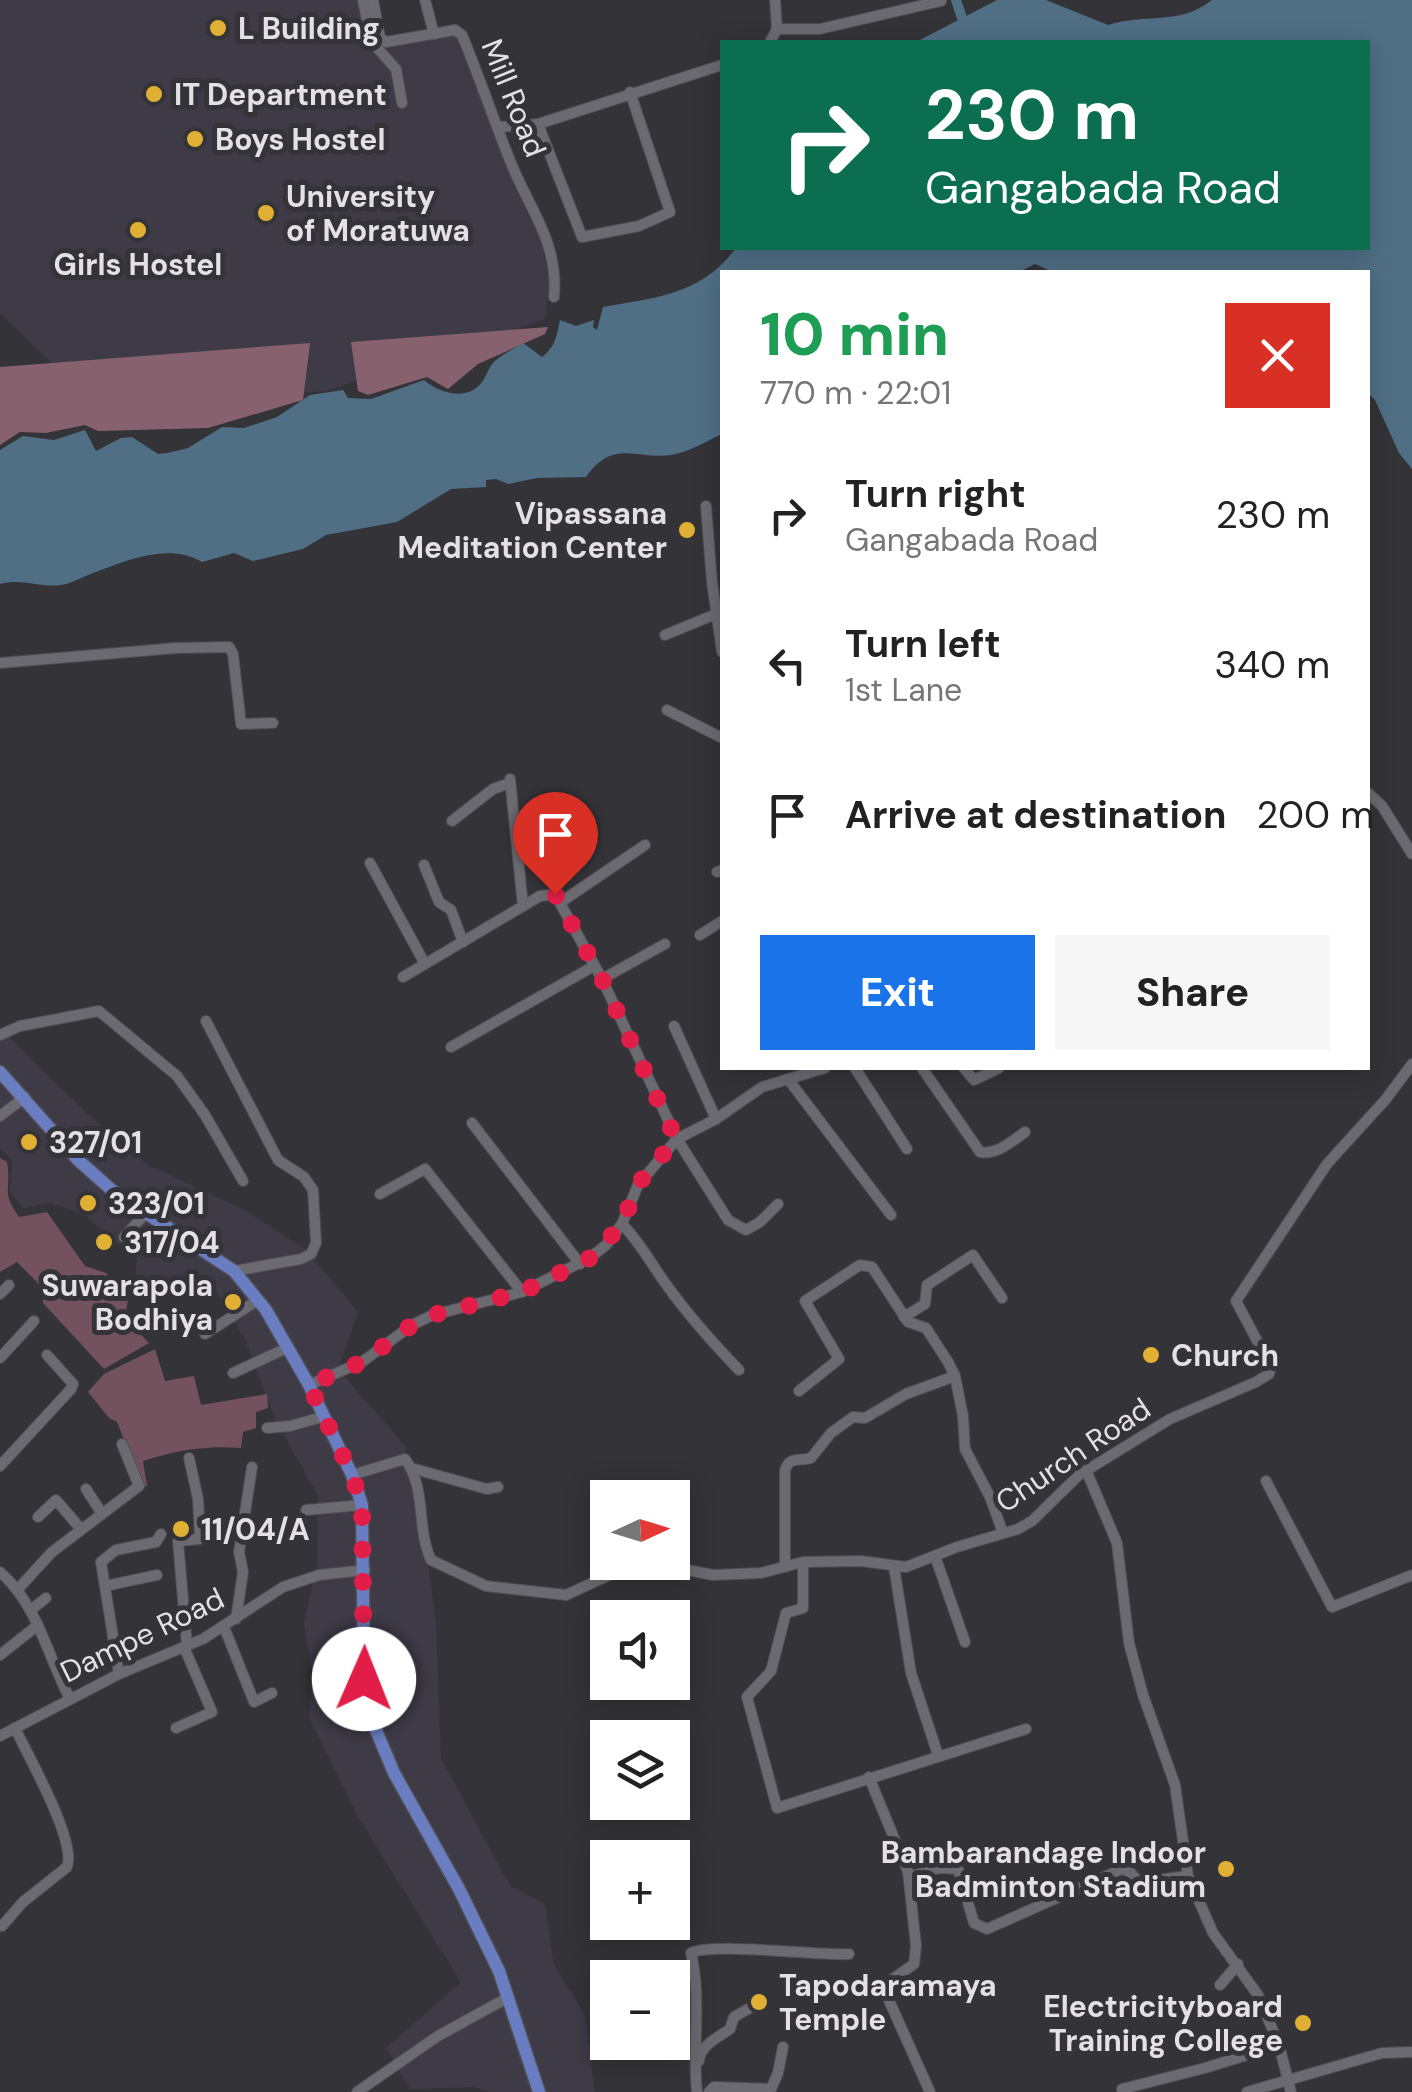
<!DOCTYPE html>
<meta charset="utf-8">
<style>
:root{--surface:#fff;--page:#f6f6f6;--text:#222;--muted:#767676;--accent:#1a73e8}
body{margin:0;font-family:"DM Sans",sans-serif;background:var(--page);color:var(--text);height:100vh;display:flex;flex-direction:column;font-size:38px;white-space:nowrap}
*{box-sizing:border-box;margin:0}
p{font-size:32px;color:var(--muted)}
.icon{flex:none;width:55px;height:55px;fill:none;stroke:currentColor;stroke-width:2;stroke-linecap:round;stroke-linejoin:round}
.map{position:relative;flex:1;overflow:hidden}
.sheet{position:absolute;left:720px;top:270px;width:650px;height:800px;display:flex;flex-direction:column;background:var(--surface);border-radius:0px;box-shadow:0 5px 25px #0003}
.sheet>*{flex:none}
.hud{position:absolute;left:720px;top:40px;width:650px;height:210px;border-radius:0px;box-shadow:0 5px 25px #0003;background:#0b6e4f;color:#fff;overflow:hidden}
.needle{width:65px;rotate:86deg}
.buttons{position:absolute;left:590px;top:1480px;display:grid;gap:20px}
.buttons a{display:grid;place-items:center;width:100px;height:100px;border-radius:0px;background:var(--surface);box-shadow:0 5px 25px #0003;font-size:50px}
.pin{position:absolute;display:grid;place-items:center;width:85px;height:85px;color:#fff;margin:-102px -42px;border-radius:50% 50% 50% 0;rotate:-45deg;box-shadow:0 0 10px #0007}
.pin .icon{rotate:45deg}
.me{position:absolute;width:110px;margin:-55px;rotate:1deg;stroke-linejoin:round;filter:drop-shadow(0 0 8px #0008)}
.turn{display:flex;align-items:center;gap:35px;height:210px;padding:0 40px;font-size:45px}
.turn .icon{width:130px;height:130px;stroke-width:2.5}
.turn b{display:block;font-size:70px;line-height:85px}
.round{display:grid;place-items:center;flex:none;width:105px;height:105px;border-radius:0px;background:var(--page)}
.overview{display:flex;align-items:center;justify-content:space-between;height:170px;padding:0 40px}
h1{font-size:60px;font-weight:800;line-height:75px;color:#1e9e55}
.button{display:flex;gap:20px;margin-top:auto;padding:20px 40px}
.button a{flex:1;height:115px;border-radius:0px;background:var(--accent);color:#fff;font-size:40px;font-weight:800;line-height:115px;text-align:center}
.button a+a{background:var(--page);color:var(--text)}
ul{padding:0;list-style:none}
li{display:flex;align-items:center;gap:30px;height:150px;padding:0 40px}
li div{flex:1}
li b{display:block;font-size:38px}
li em{font-style:normal}
.map>svg:first-child{display:block}
</style>
<div class="map">
<svg width="1412" height="2092" viewBox="0 0 1412 2092">
<rect width="100%" height="100%" fill="#343338"/>
<!-- built -->
<g fill="#3e3b47">
<path d="M0 0H373L383 36 401 45 454 30 461 34 539 231 550 283 545 319 326 391 98 408 0 313Z"/>
<path d="M0 1028 89 1115 148 1165 245 1210 306 1250 358 1312 338 1369 407 1448 405 1459 421 1510 436 1624 441 1758 510 1886 545 1904 554 1965 585 2015 595 2092H489L474 2087 410 2089 386 2048 461 1982 358 1817 309 1717 313 1675 304 1624 317 1563 318 1496 275 1419 245 1340 213 1286 178 1290 152 1304 134 1283 137 1260 85 1215 51 1203 23 1208 10 1192 12 1160 0 1149Z"/>
</g>
<!-- green -->
<g fill="#73525d">
<path d="M0 1158 7 1162C12 1191 0 1190 19 1217L47 1212 85 1266 106 1273 128 1299 125 1318 149 1343 104 1369 43 1303 44 1289 17 1262 0 1272Z"/>
<path d="M155 1349 165 1381 194 1376 201 1405 267 1394 268 1408 256 1412V1428L243 1432 241 1448C207 1445 176 1450 143 1461L147 1486 143 1487 117 1422 109 1418 88 1392 104 1374Z"/>
</g>
<!-- forest -->
<g fill="#87626e">
<path d="M548 327 545 334 478 364 448 389 427 377 368 395 358 391 351 342Z"/>
<path d="M310 343 303 400 208 428 98 431 85 425 46 433 20 432 0 445V367Z"/>
</g>
<!-- water -->
<path fill="#506f85" d="M997 0H1046L1108 25C1145 13 1179 26 1212 0H1412V469L1399 453 1375 400 1368 393V272H1053L1035 264 1019 272H722V434C707 441 689 452 671 455 638 460 613 438 586 477L537 478 508 484 496 479 486 480V487L451 489 397 522 326 535 303 549 253 561 234 553 202 562C168 542 125 561 91 574 82 577 71 584 61 585 40 588 22 578 0 584V450L23 436 54 440 85 430 96 451 121 438 132 437 158 454 167 453 188 448 222 427 244 428 277 417 310 395 343 390 348 398 371 399 424 380C439 393 467 402 482 382 487 376 488 367 495 361 502 354 514 349 523 343L542 357C555 348 557 335 560 320L576 326 594 320 593 327 597 330 603 307C658 297 701 295 736 248H1368V42H916Z"/>
<g fill="none" stroke-linecap="round" stroke-linejoin="round">
<!-- canal -->
<path stroke="#506f85" stroke-width="10" d="M956 0 962 18"/>
<!-- minor casing -->
<g stroke="#504e53" stroke-width="12">
<g id="minor">
<path d="M363 0 371 41 396 69 402 103"/>
<path d="M373 0 380 38 386 42 455 30 462 35C479 76 493 118 509 158 527 206 559 241 554 297"/>
<path d="M425 0 434 34"/>
<path d="M775 0 777 29"/>
<path d="M770 42 777 29H820L941 1"/>
<path d="M538 124 582 237 639 226 670 212 630 92"/>
<path d="M499 127 538 124 722 65"/>
<path d="M706 506 712 582 722 652"/>
<path d="M665 635 716 614"/>
<path d="M0 663 176 648 229 647 233 654 241 724 273 723"/>
<path d="M667 710 722 738"/>
<path d="M510 779 523 906"/>
<path d="M1368 793 1382 806 1412 854"/>
<path d="M452 821 493 789 510 783"/>
<path d="M370 863 425 964"/>
<path d="M424 865 439 902 451 910 463 942"/>
<path d="M717 872 722 870"/>
<path d="M561 902 645 845"/>
<path d="M700 935 722 921"/>
<path d="M403 977 540 896 555 894 602 979 677 1139 728 1220 746 1230 760 1222 778 1204"/>
<path d="M602 979 665 944"/>
<path d="M206 1021 278 1160 304 1177 313 1190 316 1243 311 1254 301 1259 234 1271"/>
<path d="M674 1026 716 1119"/>
<path d="M0 1035 20 1026 99 1011 177 1076 205 1115 243 1181"/>
<path d="M451 1047 594 966"/>
<path d="M855 1068 907 1149"/>
<path d="M922 1068 980 1152C997 1155 1011 1142 1025 1132"/>
<path d="M964 1068 974 1080 999 1068"/>
<path d="M788 1079 891 1215"/>
<path d="M0 1116 25 1097"/>
<path d="M472 1123 580 1264"/>
<path d="M380 1194 425 1169 522 1292"/>
<path d="M622 1224C643 1246 651 1264 668 1287 689 1316 713 1343 739 1370"/>
<path d="M124 1237 145 1214"/>
<path d="M0 1294 9 1285"/>
<path d="M904 1317 925 1304 927 1285 973 1255 1002 1298"/>
<path d="M205 1334 258 1300"/>
<path d="M0 1358 34 1321"/>
<path d="M233 1373 289 1347"/>
<path d="M309 1385 362 1362 412 1325 433 1315 522 1292 591 1257 606 1245 622 1224 638 1185 677 1139 716 1119 762 1087 825 1068"/>
<path d="M799 1391 839 1359 805 1301 860 1265 872 1267 908 1322 926 1328 948 1362 955 1376 963 1416 965 1449 990 1497 1003 1533"/>
<path d="M267 1428 290 1426 322 1417"/>
<path d="M0 1466 71 1389 73 1384 47 1355"/>
<path d="M411 1468 487 1489 498 1487"/>
<path d="M1086 1470 1117 1543 1129 1643 1143 1695 1175 1785 1188 1876 1213 1933 1258 1995 1279 2045 1291 2092"/>
<path d="M352 1475 405 1459C427 1489 416 1528 431 1560L486 1586 566 1595 638 1562"/>
<path d="M1266 1481 1332 1607 1412 1575"/>
<path d="M86 1489 101 1512"/>
<path d="M306 1510 362 1505"/>
<path d="M38 1517 56 1500 80 1528"/>
<path d="M935 1556 965 1642"/>
<path d="M647 1562 713 1575 761 1573 803 1562 861 1561 906 1567 957 1547 1018 1529 1032 1521 1079 1475 1170 1419 1256 1382 1269 1374 1271 1367 1236 1301 1327 1164 1386 1099 1412 1064"/>
<path d="M803 1562V1608L786 1613 771 1671 747 1697 777 1808 1026 1729"/>
<path d="M785 1567V1470C790 1455 801 1462 811 1458L831 1433 853 1417 865 1418 906 1394 955 1376"/>
<path d="M894 1567 911 1673 938 1755"/>
<path d="M0 1572C38 1605 47 1655 70 1699"/>
<path d="M105 1586 157 1575"/>
<path d="M18 1589 52 1552 139 1486 122 1444"/>
<path d="M32 1609 46 1598"/>
<path d="M236 1619 243 1572 239 1552 252 1467"/>
<path d="M224 1627 254 1702 272 1693"/>
<path d="M187 1646 178 1541 200 1539 198 1499 189 1458"/>
<path d="M0 1655 38 1625"/>
<path d="M119 1674 101 1562 116 1550 156 1542 161 1534"/>
<path d="M176 1728 212 1712 184 1647"/>
<path d="M0 1736 119 1674 203 1639 283 1587 319 1575 365 1570"/>
<path d="M869 1777 908 1872 916 1946 914 1964 890 1981 887 1996 930 2092"/>
<path d="M909 1877 939 1868 958 1869 974 1923 987 1929 1122 1869 1130 1872 1139 1882 1188 1876"/>
<path d="M2 1926 23 1902 67 1867C77 1841 28 1756 15 1728"/>
<path d="M1220 1985 1238 1964"/>
<path d="M699 2061C700 2045 719 2037 730 2029L734 2017 755 2005"/>
<path d="M1122 2089 1205 2068 1279 2045"/>
<path d="M357 2092 438 2036 509 1997"/>
<path d="M697 2092C692 2046 702 1998 691 1953 711 1942 817 1956 849 1954"/>
<path d="M709 2092 714 2087 771 2089 778 2073 783 2047"/>
<path d="M1247 2092 1382 2053 1412 2052"/>
</g>
</g>
<!-- major casing -->
<g stroke="#504e53" stroke-width="15">
<path id="major" d="M0 1072 78 1160 114 1192 234 1271 266 1310 309 1385 352 1475 362 1505 364 1679 373 1723 394 1773 459 1889 499 1971 539 2092"/>
</g>
<!-- minor -->
<use href="#minor" stroke="#6c6a71" stroke-width="10"/>
<!-- major -->
<use href="#major" stroke="#6a7dc1" stroke-width="12"/>
</g>
<g fill="none" stroke-linecap="round" stroke-linejoin="round">
<!-- route -->
<path stroke="#e11d48" stroke-width="18" stroke-dasharray="0 32.4" d="M364 1679 362 1505 352 1475 309 1385 362 1362 412 1325 433 1315 522 1292 592 1257 622 1224 638 1184 676 1139 602 979 555 894"/>
</g>
<!-- markers -->
<g fill="#e0b034" stroke="#343338" stroke-width="4">
<circle cx="218" cy="28" r="10"/>
<circle cx="154" cy="94" r="10"/>
<circle cx="195" cy="139" r="10"/>
<circle cx="266" cy="213" r="10"/>
<circle cx="138" cy="230" r="10"/>
<circle cx="687" cy="530" r="10"/>
<circle cx="29" cy="1142" r="10"/>
<circle cx="88" cy="1203" r="10"/>
<circle cx="104" cy="1242" r="10"/>
<circle cx="233" cy="1302" r="10"/>
<circle cx="1151" cy="1355" r="10"/>
<circle cx="181" cy="1529" r="10"/>
<circle cx="1226" cy="1869" r="10"/>
<circle cx="759" cy="2002" r="10"/>
<circle cx="1303" cy="2023" r="10"/>
</g>
<g text-anchor="middle" dominant-baseline="central" stroke-width="10" stroke-linejoin="round" paint-order="stroke">
<!-- poi labels -->
<g font-size="30" font-weight="bold" fill="#e3e1e5" stroke="#343338" text-anchor="start">
<text x="238" y="28">L Building</text>
<text x="174" y="94">IT Department</text>
<text x="215" y="139">Boys Hostel</text>
<text x="286" y="196">University<tspan x="286" dy="34">of Moratuwa</tspan></text>
<text x="138" y="264" text-anchor="middle">Girls Hostel</text>
<text x="667" y="513" text-anchor="end">Vipassana<tspan x="667" dy="34">Meditation Center</tspan></text>
<text x="49" y="1142">327/01</text>
<text x="108" y="1203">323/01</text>
<text x="124" y="1242">317/04</text>
<text x="213" y="1285" text-anchor="end">Suwarapola<tspan x="213" dy="34">Bodhiya</tspan></text>
<text x="1171" y="1355">Church</text>
<text x="201" y="1529">11/04/A</text>
<text x="1206" y="1852" text-anchor="end">Bambarandage Indoor<tspan x="1206" dy="34">Badminton Stadium</tspan></text>
<text x="779" y="1985">Tapodaramaya<tspan x="779" dy="34">Temple</tspan></text>
<text x="1283" y="2006" text-anchor="end">Electricityboard<tspan x="1283" dy="34">Training College</tspan></text>
</g>
<!-- street labels -->
<g font-size="30" fill="#e3e1e5" stroke="#343338">
<text transform="translate(514 98) rotate(68)">Mill Road</text>
<text transform="translate(1073 1455) rotate(-34)">Church Road</text>
<text transform="translate(142 1635) rotate(-26)">Dampe Road</text>
</g>
</g>
</svg>
<div class="buttons">
<a><svg class="needle" viewBox="-14 -14 28 28"><path d="M0-13l5 13h-10z" fill="#e53935"/><path d="M0 13l5-13h-10z" fill="#767676"/></svg></a>
<a><svg class="icon" aria-label="sound" viewBox="0 0 24 24"><path d="M4 9h4l5-4v14l-5-4H4zM17 9q2 3 0 6"/></svg></a>
<a><svg class="icon" aria-label="layers" viewBox="0 0 24 24"><path d="M12 4l9 5-9 5-9-5zM3 14l9 5 9-5"/></svg></a>
<a>+</a>
<a>−</a>
</div>
<div class="pin" style="left:555px;top:894px;background:#d93025"><svg class="icon" aria-label="arrive" viewBox="0 0 24 24"><path d="M6 21V4h12l-3 4 3 4H6"/></svg></div>
<svg class="me" style="left:364px;top:1679px" viewBox="-20 -20 40 40"><circle r="19" fill="#fff"/><path d="M0-13L10 11 0 6-10 11z" fill="#e11d48"/></svg>
<div class="hud">
<div class="turn"><svg class="icon" aria-label="right" viewBox="0 0 24 24"><path d="M7 20v-9h11M14 6l5 5-5 5"/></svg><div><b>230 m</b>Gangabada Road</div></div>
</div>
<section class="sheet">
<div class="overview"><div><h1>10 min</h1><p>770 m · 22:01</p></div><a class="round" style="background:#d93025;color:#fff"><svg class="icon" aria-label="close" viewBox="0 0 24 24"><path d="M6 6l12 12M18 6L6 18"/></svg></a></div>
<ul>
<li><svg class="icon" aria-label="right" viewBox="0 0 24 24"><path d="M7 20v-9h11M14 6l5 5-5 5"/></svg><div><b>Turn right</b><p>Gangabada Road</p></div><em>230 m</em></li>
<li><svg class="icon" aria-label="left" viewBox="0 0 24 24"><path d="M17 20v-9H6M10 6l-5 5 5 5"/></svg><div><b>Turn left</b><p>1st Lane</p></div><em>340 m</em></li>
<li><svg class="icon" aria-label="arrive" viewBox="0 0 24 24"><path d="M6 21V4h12l-3 4 3 4H6"/></svg><div><b>Arrive at destination</b></div><em>200 m</em></li>
</ul>
<div class="button"><a>Exit</a><a>Share</a></div>
</section>
</div>
